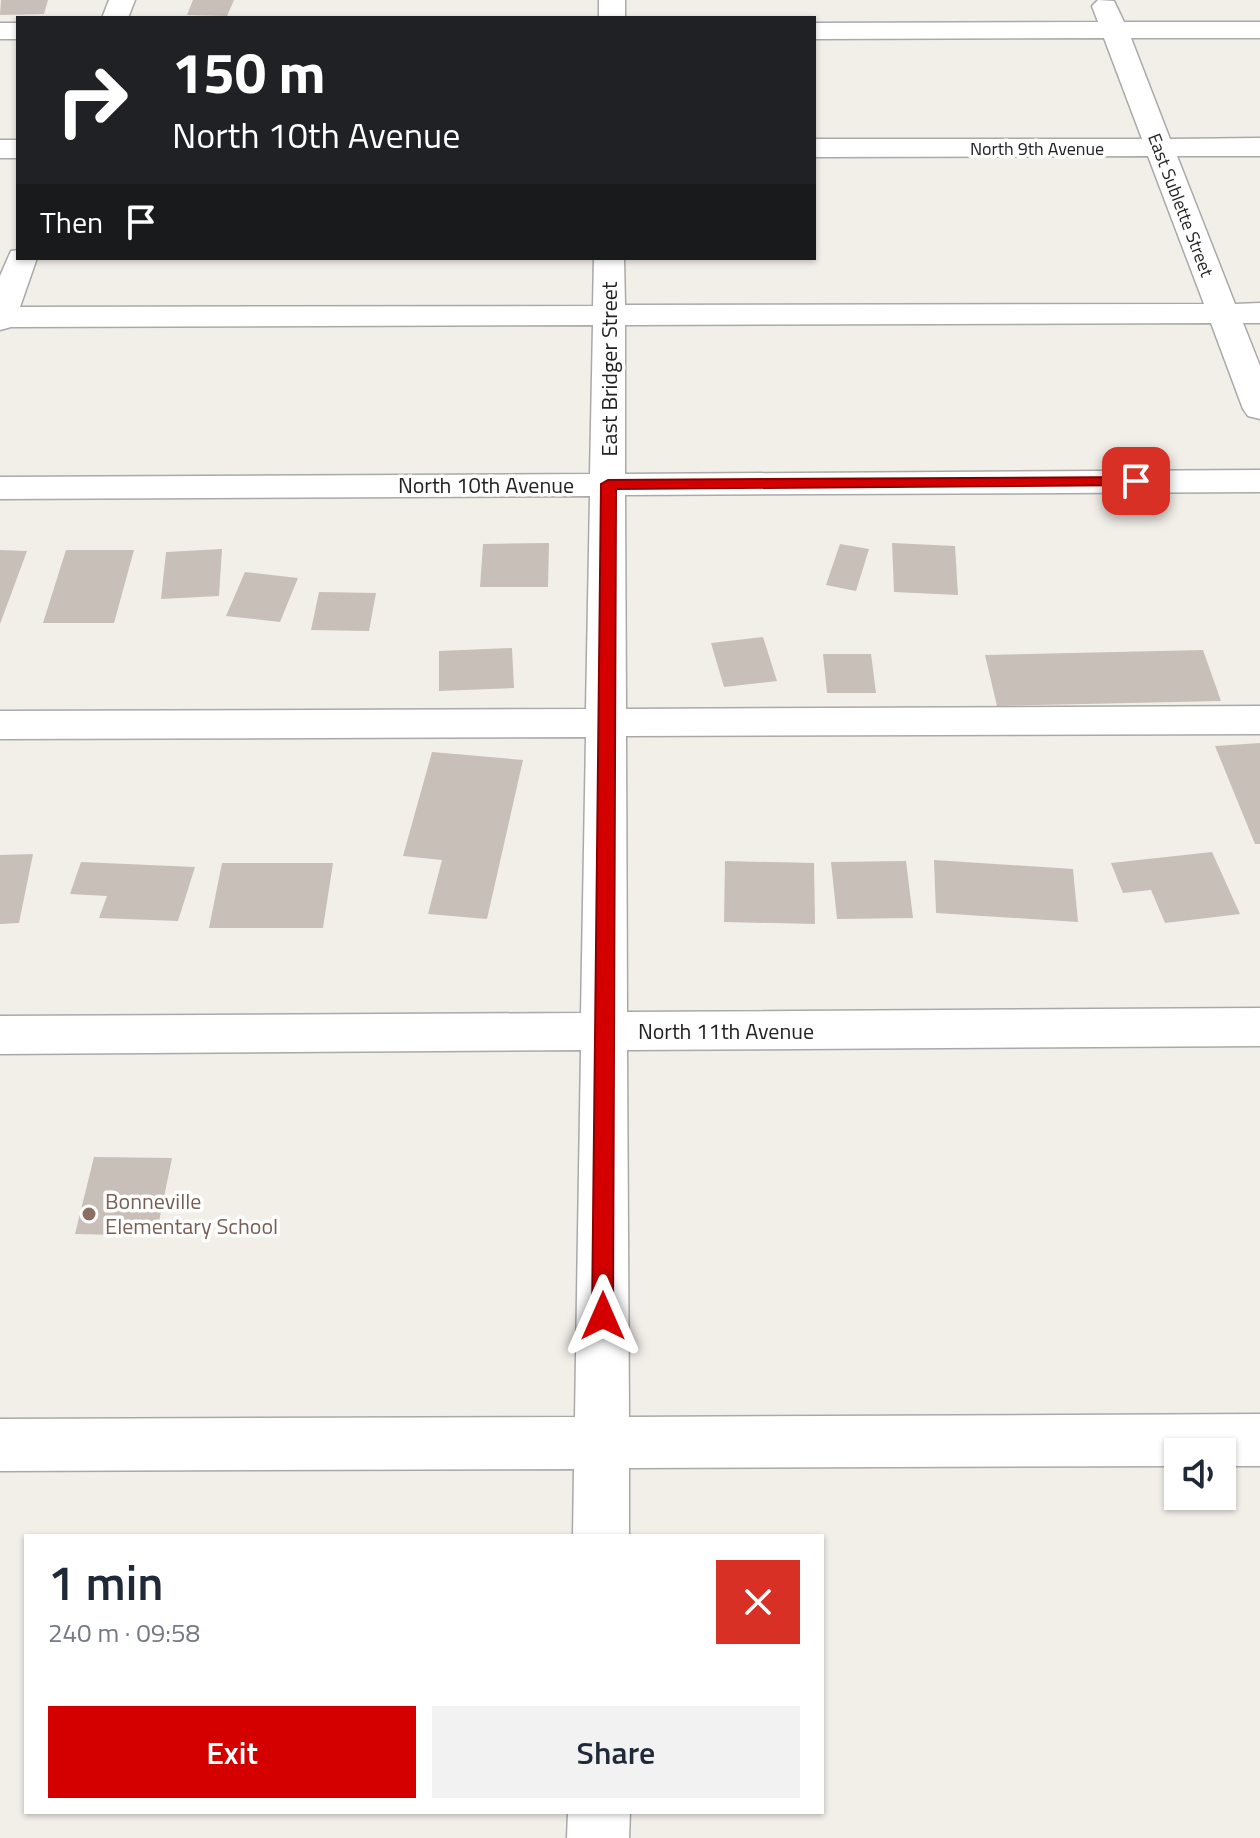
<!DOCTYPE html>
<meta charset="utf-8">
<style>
:root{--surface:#fff;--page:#f2f2f3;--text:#1f2937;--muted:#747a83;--accent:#d40000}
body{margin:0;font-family:"Titillium Web",sans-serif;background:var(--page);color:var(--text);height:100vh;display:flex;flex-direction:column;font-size:30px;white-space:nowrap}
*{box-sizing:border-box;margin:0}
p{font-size:26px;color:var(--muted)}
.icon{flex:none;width:44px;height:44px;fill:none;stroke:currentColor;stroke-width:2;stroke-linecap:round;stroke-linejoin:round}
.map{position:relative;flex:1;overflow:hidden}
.drawer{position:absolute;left:24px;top:1534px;width:800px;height:280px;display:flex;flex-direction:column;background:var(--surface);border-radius:0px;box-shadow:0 2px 6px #0004}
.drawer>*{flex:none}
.top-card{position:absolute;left:16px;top:16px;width:800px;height:244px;border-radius:0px;box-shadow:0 2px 6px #0004;background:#202124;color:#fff;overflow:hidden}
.fabs{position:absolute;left:1164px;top:1438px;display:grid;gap:16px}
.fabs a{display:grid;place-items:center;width:72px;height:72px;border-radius:0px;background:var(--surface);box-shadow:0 2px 6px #0004;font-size:40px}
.pin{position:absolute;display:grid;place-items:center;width:68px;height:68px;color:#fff;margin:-34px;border-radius:16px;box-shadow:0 4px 12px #0006}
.me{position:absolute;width:88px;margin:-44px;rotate:0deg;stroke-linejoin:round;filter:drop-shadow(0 0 6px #0008)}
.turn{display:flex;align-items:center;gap:28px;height:168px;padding:0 24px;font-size:36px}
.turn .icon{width:104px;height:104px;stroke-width:2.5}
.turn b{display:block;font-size:56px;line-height:68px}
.then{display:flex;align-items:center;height:76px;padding:0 24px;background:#0003;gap:16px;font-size:30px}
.round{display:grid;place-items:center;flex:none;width:84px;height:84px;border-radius:0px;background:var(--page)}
.head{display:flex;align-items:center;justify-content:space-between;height:136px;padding:0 24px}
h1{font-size:48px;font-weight:600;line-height:60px}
.action{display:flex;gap:16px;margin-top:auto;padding:16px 24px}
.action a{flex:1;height:92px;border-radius:0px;background:var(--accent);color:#fff;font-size:32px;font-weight:600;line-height:92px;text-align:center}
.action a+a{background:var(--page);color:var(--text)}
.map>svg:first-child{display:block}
</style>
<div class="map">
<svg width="1260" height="1838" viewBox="0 0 1260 1838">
<rect width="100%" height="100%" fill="#f2efe9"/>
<!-- building -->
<g fill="#c7bfb8">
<path d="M1 0H48L44 14 0 15Z"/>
<path d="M193 0H234L227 16 187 15Z"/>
<path d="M549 543 548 587H480L483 544Z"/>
<path d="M892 543 955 546 958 595 894 592Z"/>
<path d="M840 544 869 549 856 591 826 585Z"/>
<path d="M222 549 219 596 161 599 166 552Z"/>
<path d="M0 550 27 551 0 624Z"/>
<path d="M66 550H134L114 623H43Z"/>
<path d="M245 572 298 578 280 622 226 616Z"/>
<path d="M319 592 376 593 369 631 311 630Z"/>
<path d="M763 637 777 681 724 687 711 643Z"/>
<path d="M512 648 514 688 439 691V651Z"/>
<path d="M1203 650 1221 701 997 706 985 655Z"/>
<path d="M823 654H871L876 693H827Z"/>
<path d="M1260 743V844H1255L1215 746Z"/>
<path d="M432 752 523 760 487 919 428 914 442 860 403 856Z"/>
<path d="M1212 852 1240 914 1165 923 1151 890 1123 893 1111 863Z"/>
<path d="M33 854 19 923 0 924V855Z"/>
<path d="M934 860 1073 869 1078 922 936 913Z"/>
<path d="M725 861 814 863 815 924 724 922Z"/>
<path d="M906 861 913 918 837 919 831 862Z"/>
<path d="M81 862 195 867 178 921 99 918 107 896 70 894Z"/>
<path d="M222 863H333L323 928H209Z"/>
<path d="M94 1157 172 1158 156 1236 75 1234Z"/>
</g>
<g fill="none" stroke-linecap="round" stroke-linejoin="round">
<!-- minor casing -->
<g stroke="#a9a9a9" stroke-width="3">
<g id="minor">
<path d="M109 0H135L128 18H102Z"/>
<rect x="599" y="0" width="26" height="18"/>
<path d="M1098 0 1114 1 1124 22H1260V38H1131L1170 139 1260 138V156H1177L1235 304 1260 303V323H1243L1260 366V419L1248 416 1243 409 1211 323 625 325V474L1260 470V492L625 495 626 709 1260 706V734L626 736 627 1012 1260 1008V1046L627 1050 629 1417 1260 1414V1466H1222V1452H1178V1466L629 1468V1536H573L574 1469 0 1471V1419L575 1417 581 1050 0 1054V1016L581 1013 586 737 0 739V711L586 709 590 496 0 499V477L590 474 593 325 11 327 0 330V276L11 251 18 250V258H37L20 307 593 306 594 258H624L625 305 1204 304 1148 156 814 157V139H1142L1104 38 814 39V23L1098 22 1092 6Z"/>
<rect x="0" y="23" width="18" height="16"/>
<rect x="0" y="140" width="18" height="18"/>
<path d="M568 1812H630L629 1838H567Z"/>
</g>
</g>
<!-- minor -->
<use href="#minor" fill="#fff" fill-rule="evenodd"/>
</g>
<!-- route -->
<path fill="#d40000" stroke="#8a0000" stroke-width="2" d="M1136 477 1143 481 1141 485 616 489 613 1316 610 1323 603 1326 595 1323 592 1316 601 484 608 480Z"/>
<!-- markers -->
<circle fill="#8d6e63" stroke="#fff" stroke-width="3" cx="89" cy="1214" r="8"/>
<g text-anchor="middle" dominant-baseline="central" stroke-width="7" stroke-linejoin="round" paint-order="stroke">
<!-- far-street labels -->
<g font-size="18" fill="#222" stroke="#fff">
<text x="1037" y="148">North 9th Avenue</text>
<text transform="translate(1181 205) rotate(69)">East Sublette Street</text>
</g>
<!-- street labels -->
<g font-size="22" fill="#222" stroke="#fff">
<text transform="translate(609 369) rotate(-90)">East Bridger Street</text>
<text x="486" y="485">North 10th Avenue</text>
<text x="726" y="1031">North 11th Avenue</text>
</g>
<!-- education labels -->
<g font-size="22" fill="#785e54" stroke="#fff" text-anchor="start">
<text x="105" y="1201">Bonneville<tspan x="105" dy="25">Elementary School</tspan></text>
</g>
</g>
</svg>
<div class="fabs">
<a><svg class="icon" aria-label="sound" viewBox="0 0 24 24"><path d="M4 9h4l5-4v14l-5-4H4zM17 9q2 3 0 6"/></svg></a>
</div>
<div class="pin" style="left:1136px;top:481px;background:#d93025"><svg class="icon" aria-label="arrive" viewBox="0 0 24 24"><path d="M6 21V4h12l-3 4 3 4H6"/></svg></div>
<svg class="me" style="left:603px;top:1316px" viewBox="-20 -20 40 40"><path d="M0-17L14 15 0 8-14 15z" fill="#d40000" stroke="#fff" stroke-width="4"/></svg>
<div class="top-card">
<div class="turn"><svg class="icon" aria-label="right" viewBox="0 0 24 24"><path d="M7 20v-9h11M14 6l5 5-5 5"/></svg><div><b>150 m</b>North 10th Avenue</div></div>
<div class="then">Then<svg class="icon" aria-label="arrive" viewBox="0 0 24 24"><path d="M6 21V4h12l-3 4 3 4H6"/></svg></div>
</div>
<section class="drawer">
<div class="head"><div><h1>1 min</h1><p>240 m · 09:58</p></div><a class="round" style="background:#d93025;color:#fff"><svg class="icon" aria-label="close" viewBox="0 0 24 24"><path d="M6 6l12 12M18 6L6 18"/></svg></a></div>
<div class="action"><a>Exit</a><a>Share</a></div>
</section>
</div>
